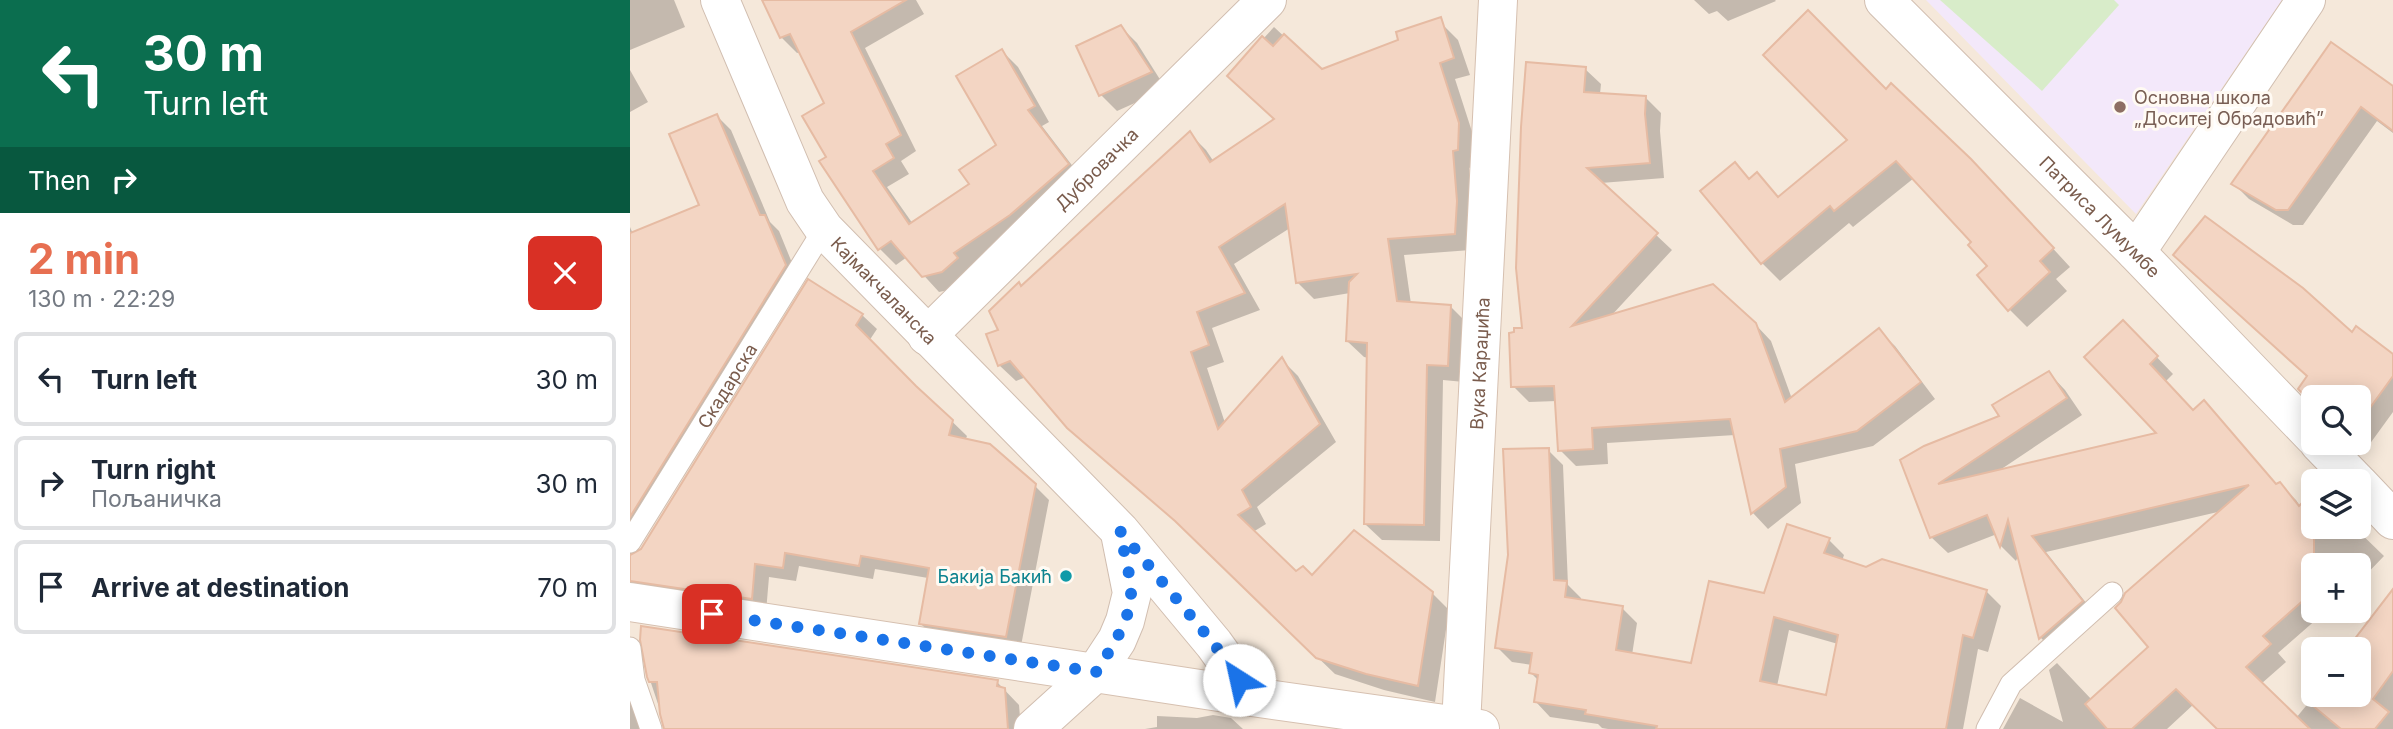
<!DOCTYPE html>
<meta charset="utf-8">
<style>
:root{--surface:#fff;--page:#f6f6f7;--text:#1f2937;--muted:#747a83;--line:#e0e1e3;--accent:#e76f51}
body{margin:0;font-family:Inter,sans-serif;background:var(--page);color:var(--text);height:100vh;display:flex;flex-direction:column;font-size:26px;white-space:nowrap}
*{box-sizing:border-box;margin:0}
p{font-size:23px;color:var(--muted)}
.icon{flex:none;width:38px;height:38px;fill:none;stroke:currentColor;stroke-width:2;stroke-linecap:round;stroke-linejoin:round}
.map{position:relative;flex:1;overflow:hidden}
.drawer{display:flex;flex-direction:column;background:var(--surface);width:630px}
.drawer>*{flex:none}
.guide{background:#0b6e4f;color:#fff;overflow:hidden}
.buttons{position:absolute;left:1671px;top:385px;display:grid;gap:14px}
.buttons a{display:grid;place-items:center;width:70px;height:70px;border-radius:10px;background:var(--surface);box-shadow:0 4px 18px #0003;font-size:35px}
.pin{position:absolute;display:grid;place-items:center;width:60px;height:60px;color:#fff;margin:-30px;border-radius:14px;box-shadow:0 4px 10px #0006}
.me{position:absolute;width:77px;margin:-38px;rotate:325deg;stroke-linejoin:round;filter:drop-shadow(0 0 5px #0008)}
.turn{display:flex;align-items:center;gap:24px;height:147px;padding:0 28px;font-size:32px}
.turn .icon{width:91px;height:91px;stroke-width:2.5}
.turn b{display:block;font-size:49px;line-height:60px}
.then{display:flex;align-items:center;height:66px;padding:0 28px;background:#0003;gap:14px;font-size:26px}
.round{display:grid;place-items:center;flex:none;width:74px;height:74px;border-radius:10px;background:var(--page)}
.head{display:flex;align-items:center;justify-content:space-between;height:119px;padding:0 28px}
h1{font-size:42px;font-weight:700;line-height:52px;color:var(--accent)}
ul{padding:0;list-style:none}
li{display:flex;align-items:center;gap:21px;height:94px;margin:0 14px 10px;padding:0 14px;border:4px solid var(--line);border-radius:10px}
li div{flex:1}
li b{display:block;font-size:26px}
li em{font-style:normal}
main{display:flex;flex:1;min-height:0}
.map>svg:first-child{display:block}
</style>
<main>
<section class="drawer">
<div class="guide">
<div class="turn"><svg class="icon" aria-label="left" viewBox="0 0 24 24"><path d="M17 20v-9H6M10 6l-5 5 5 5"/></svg><div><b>30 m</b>Turn left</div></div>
<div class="then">Then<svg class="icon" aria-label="right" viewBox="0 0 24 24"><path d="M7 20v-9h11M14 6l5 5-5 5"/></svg></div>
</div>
<div class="head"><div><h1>2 min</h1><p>130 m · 22:29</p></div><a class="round" style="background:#d93025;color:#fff"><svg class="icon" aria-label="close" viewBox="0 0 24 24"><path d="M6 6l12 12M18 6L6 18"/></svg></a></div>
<ul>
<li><svg class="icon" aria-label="left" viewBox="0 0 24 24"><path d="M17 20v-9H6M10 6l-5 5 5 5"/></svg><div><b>Turn left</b></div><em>30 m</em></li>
<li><svg class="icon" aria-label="right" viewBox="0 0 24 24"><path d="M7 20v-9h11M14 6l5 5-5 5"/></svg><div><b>Turn right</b><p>Пољаничка</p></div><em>30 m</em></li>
<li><svg class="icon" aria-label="arrive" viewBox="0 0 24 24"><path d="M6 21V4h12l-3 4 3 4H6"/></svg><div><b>Arrive at destination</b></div><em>70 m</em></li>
</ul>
</section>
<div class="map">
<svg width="1763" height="729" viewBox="0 0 1763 729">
<rect width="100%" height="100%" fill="#fdf6ec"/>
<!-- residential -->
<path fill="#f5e8da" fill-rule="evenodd" d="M0 0H1763V729H0ZM1684 397H1729V443H1684ZM1684 481H1729V527H1684ZM1684 565H1729V611H1684ZM1684 649H1729V695H1684Z"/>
<!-- education -->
<path fill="#f3e8fa" d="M1296 0H1652L1506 214Z"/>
<!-- grass -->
<path fill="#d8ecc9" d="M1310 0H1484L1489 5 1412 91Z"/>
<!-- shadow -->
<g fill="#0003" fill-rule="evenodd">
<path d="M0 0H44L55 27 0 50Z"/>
<path d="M134 0H286L294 14 235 48 286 151 271 161 279 174 257 187 283 224 341 184 368 145 372 51 388 67 419 122 412 126 454 181 328 288 309 292 277 257 266 265 250 249 191 162 198 157 197 104 171 52 167 53 151 37Z"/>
<path d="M1064 0H1145L1146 1 1098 21 1087 11 1079 14Z"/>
<path d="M811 23 828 40 840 75 825 79 845 141 844 166 839 168 843 218 841 250 774 255 781 304 820 306 837 323 834 382 813 380 810 541 752 540 735 524 739 358 734 357 717 341 720 293 684 299 667 282 660 228 604 264 630 310 582 328 594 362 577 368 595 423 652 360 668 376 706 442 627 507 636 524 623 532 666 574 682 578 802 593 819 610 805 702 754 690 705 674 396 377 386 381 369 365 370 331 392 287 560 134 576 150 584 162 646 120 599 76 644 27 691 71Z"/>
<path d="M491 27 507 43 536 89 487 111 471 95 449 47Z"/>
<path d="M1702 45 1763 88V133L1747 121 1673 225H1663L1619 199 1604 184Z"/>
<path d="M955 69 971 84 970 94 1016 98 1031 113 1030 131 1034 178 971 183 1042 250 981 316 1125 324 1141 341 1162 399 1249 331 1265 346 1305 399 1243 446 1165 464 1171 503 1138 529 1123 513 1105 435 977 443 978 464 946 466 930 450 927 401 899 402 883 386 894 330Z"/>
<path d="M0 70 18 102 0 112Z"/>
<path d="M1256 91 1383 205 1440 267 1426 279 1437 291 1397 327 1379 309 1360 266 1344 242 1284 178 1223 227 1219 223 1150 281 1132 263 1105 164 1121 180 1127 174 1149 197 1220 140Z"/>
<path d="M87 116 101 130 140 222 149 231 169 280 3 550 1 557 12 550 232 315 247 329 239 341 337 436 335 441 405 486 419 500 390 651 305 638 290 623 298 578 245 569 243 579 169 566 166 581 139 577 136 612 0 594V227L3 234 71 206Z"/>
<path d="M1493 322 1543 374 1535 382 1564 412 1574 403 1648 486 1649 484 1666 500 1684 527H1724L1754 556 1729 582V565H1684V611H1696L1648 653 1656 662 1631 684 1666 718 1685 695H1729V649H1719L1750 609 1763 618V729H1589L1564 704 1537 729H1373L1390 698 1433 722 1419 670 1427 663 1462 700 1521 647 1592 511 1416 552 1468 618 1427 654 1411 638 1389 554 1386 561 1371 546 1367 534 1318 553 1301 537 1273 461 1372 417 1419 373 1435 390 1452 415 1367 472 1530 434Z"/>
<path d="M1722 335 1763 356V412L1739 445 1725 443H1729V397H1684L1670 389Z"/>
<path d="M918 450 933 465 938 585 951 598V601L992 608 1007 623 1002 655 1062 665 1135 595 1199 540 1214 555 1212 561 1237 569 1356 591 1371 606 1358 652 1348 649 1333 729H978L972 728 968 724 920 717 906 702 909 681 901 673 902 665 882 662 867 647ZM1159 630 1208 644 1197 697 1147 686Z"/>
<path d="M19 677 367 682 389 705 391 729H35V725Z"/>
<path d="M0 695 17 729H0Z"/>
<path d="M583 715 601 718 613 729H515L527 727V716L567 718Z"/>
</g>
<!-- building -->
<g fill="#f3d5c3" stroke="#e6bba3" stroke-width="2" fill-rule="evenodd">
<path d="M132 0H276L221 32 271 135 256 144 264 158 243 171 279 224 339 184 329 170 366 145 326 76 372 49 405 106 398 110 439 164 380 215 324 253 328 258 312 272 292 277 261 241 248 250 189 161 196 157 172 116 194 103 160 34 150 38Z"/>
<path d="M1178 10 1256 89 1261 83 1341 159 1424 248 1410 261 1420 272 1378 311 1347 275 1357 266 1338 245 1341 242 1266 161 1204 211 1200 206 1131 264 1070 191 1105 162 1119 179 1127 172 1148 197 1217 140 1133 55Z"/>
<path d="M811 17 824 58 810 63 829 123 828 150 823 151 827 201 825 234 758 239 767 301 821 305 818 366 797 365 794 525 734 524 737 343 716 341 719 282 727 274 666 283 655 204 589 247 615 293 567 312 579 345 561 352 588 429 652 357 690 424 612 490 621 507 608 515 666 571 673 566 682 575 724 530 803 592 788 686 736 674 686 658 545 521 437 428 380 361 368 366 356 334 368 330 359 311 389 282 391 286 560 131 580 162 644 119 597 76 632 36 643 46 654 34 692 69 768 40 766 32Z"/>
<path d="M491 25 522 72 469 96 446 46Z"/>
<path d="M1701 42 1763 86V131L1731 107 1658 210H1646L1601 184Z"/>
<path d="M896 62 956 67 954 92 1016 96 1015 114 1020 163 957 168 1028 233 942 326 1083 284 1126 323 1155 402 1249 328 1291 382 1227 431 1150 449 1156 487 1121 514 1100 419 962 428 963 449 928 451 924 386 881 387 879 333 884 332V328H892L886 268 891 127Z"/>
<path d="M87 114 130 215H135L156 265 0 517V233L69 205 39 134Z"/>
<path d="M1575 216 1673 288 1722 332 1726 326 1763 354V376L1729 423V397H1684V405L1668 389 1677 376 1543 255Z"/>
<path d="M178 279 233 314 226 325 286 386 323 420 319 435 360 444 406 484 376 637 289 624 299 568 231 556 229 566 155 553 153 568 125 564 122 599 0 581V555L11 549Z"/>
<path d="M1493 320 1528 356 1520 364 1563 410 1574 400 1646 484 1650 482 1669 506 1684 491V591L1633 636 1641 644 1616 667 1680 729H1587L1546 689 1502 729H1477L1455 704 1518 647 1485 608 1491 602 1495 593 1619 485 1402 536 1453 601 1409 639 1378 520 1370 547 1357 515 1300 538 1270 460 1294 446 1369 416 1362 405 1419 371 1437 398 1308 484 1526 433 1454 357Z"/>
<path d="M919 448 924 580 937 581 935 597 993 606 986 650 1061 663 1079 581 1134 593 1157 524 1200 538 1194 553 1236 567 1252 559 1357 590 1343 638 1333 635 1316 729H1026L1027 726 955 714 956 710 904 702 908 675 899 673 902 653 865 648 878 555 873 449ZM1144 617 1208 635 1196 695 1130 681Z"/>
<path d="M1763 589V671L1743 699 1759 712 1745 729H1711L1677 701 1684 693V695H1729V649H1717Z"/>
<path d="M11 626 368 680 367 686 375 688 378 729H34L30 714 27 682H19L17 677 10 640Z"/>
</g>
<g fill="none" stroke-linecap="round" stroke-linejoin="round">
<!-- service casing -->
<g stroke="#d1beb0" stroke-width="23">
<g id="service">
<path id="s1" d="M0 542 194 229"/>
<path d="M0 648 4 680 21 729"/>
<path d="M1357 729 1381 684 1482 593"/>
</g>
</g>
<!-- minor casing -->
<g stroke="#d1beb0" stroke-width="40">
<g id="minor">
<path id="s2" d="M90 0 175 201 194 229 490 531 584 644 622 697"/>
<path id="s3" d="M1254 0 1506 252 1684 437"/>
<path d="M1506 252 1676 0"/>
<path id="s4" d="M297 336 637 0"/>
<path d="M1689 443 1726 481"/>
<path d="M1729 484 1763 520"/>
<path d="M403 729 466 672 487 640 495 621 502 593 490 533"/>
</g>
</g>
<!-- secondary casing -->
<g stroke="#d6c0b0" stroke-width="40">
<g id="secondary">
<path d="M0 602 622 697 850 729"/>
<path id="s5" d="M831 725 868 0"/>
</g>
</g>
<!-- service -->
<use href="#service" stroke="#fff" stroke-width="21"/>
<!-- minor -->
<use href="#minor" stroke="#fff" stroke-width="38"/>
<!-- secondary -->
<use href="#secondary" stroke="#fff" stroke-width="38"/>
</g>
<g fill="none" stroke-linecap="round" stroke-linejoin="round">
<!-- route -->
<path stroke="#1a73e8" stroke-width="12" stroke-dasharray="0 21.6" d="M82 614 466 672C480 650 502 619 501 591 500 571 493 550 490 531L584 644 609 680"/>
</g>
<!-- markers -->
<circle fill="#8d6e63" stroke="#fffaf3" stroke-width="2.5" cx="1490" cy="107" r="7"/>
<circle fill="#0f9aa8" stroke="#fffaf3" stroke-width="2.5" cx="436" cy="576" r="7"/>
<g text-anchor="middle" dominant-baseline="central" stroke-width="6" stroke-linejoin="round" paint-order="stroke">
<!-- education labels -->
<g font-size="18" fill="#785e54" stroke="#fffaf3" text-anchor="start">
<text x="1504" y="97">Основна школа<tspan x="1504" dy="21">„Доситеј Обрадовић”</tspan></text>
</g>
<!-- street labels -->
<g font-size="18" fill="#7a5c4d" stroke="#fffaf3">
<text stroke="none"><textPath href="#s4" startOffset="238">Дубровачка</textPath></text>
<text stroke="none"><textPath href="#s3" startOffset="306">Патриса Лумумбе</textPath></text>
<text stroke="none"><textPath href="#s2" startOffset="338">Кајмакчаланска</textPath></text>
<text stroke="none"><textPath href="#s5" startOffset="362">Вука Караџића</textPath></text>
<text stroke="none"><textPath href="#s1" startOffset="184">Скадарска</textPath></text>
</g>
<!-- culture labels -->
<g font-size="18" fill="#0d838f" stroke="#fffaf3" text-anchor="end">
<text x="422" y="576">Бакија Бакић</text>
</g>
</g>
</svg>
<div class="buttons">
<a><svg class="icon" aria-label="search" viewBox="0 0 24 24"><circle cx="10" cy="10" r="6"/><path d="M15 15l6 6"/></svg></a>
<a><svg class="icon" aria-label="layers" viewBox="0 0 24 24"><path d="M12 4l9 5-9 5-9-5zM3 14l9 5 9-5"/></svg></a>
<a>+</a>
<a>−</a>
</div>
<div class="pin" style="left:82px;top:614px;background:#d93025"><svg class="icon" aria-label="arrive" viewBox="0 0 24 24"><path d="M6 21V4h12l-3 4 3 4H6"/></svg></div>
<svg class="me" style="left:609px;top:680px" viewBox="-20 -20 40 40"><circle r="19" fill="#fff"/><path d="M0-13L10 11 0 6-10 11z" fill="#1a73e8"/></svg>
</div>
</main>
